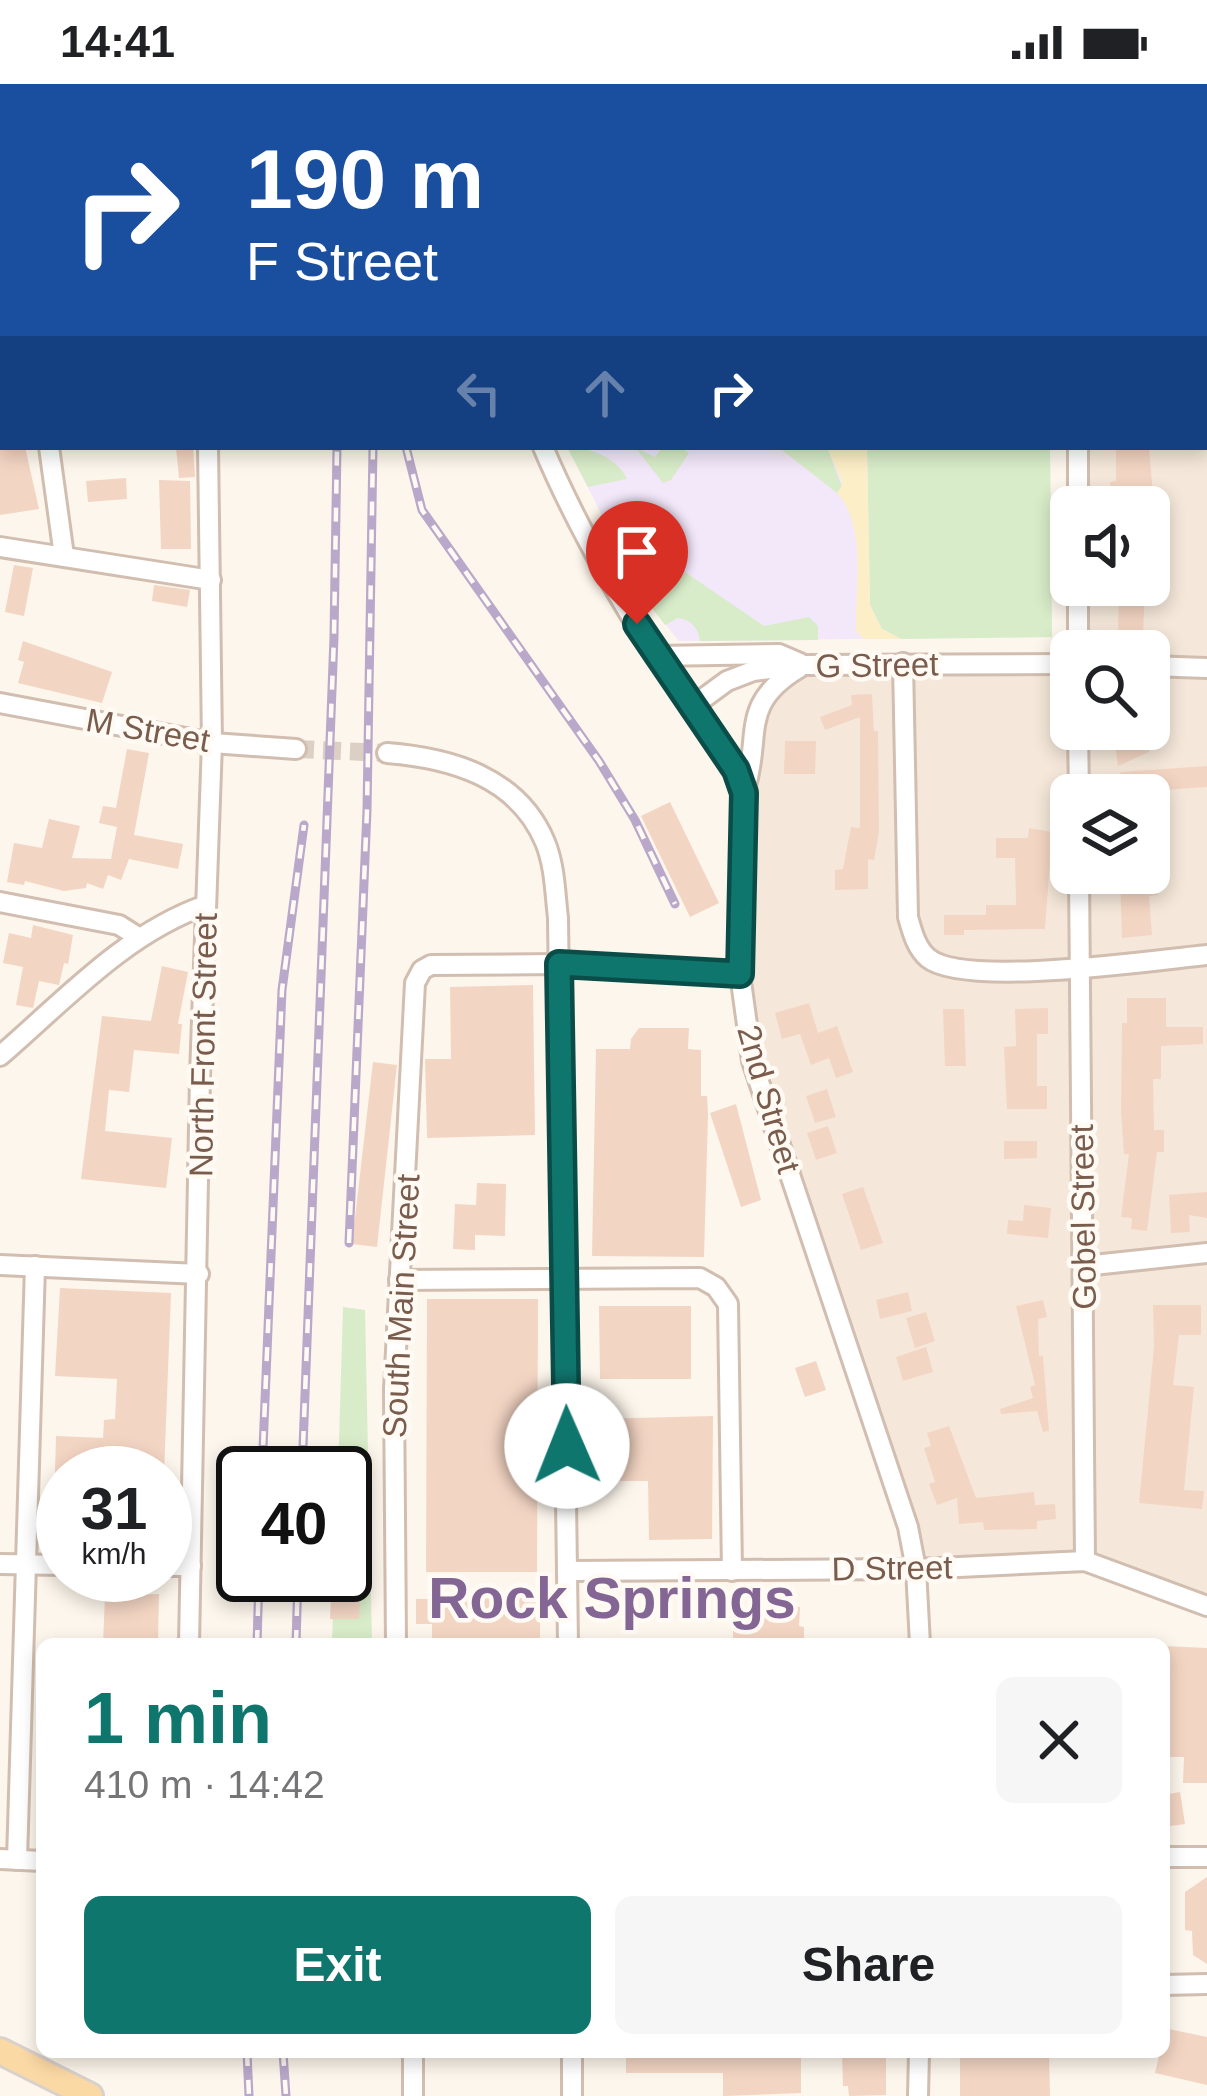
<!DOCTYPE html>
<meta charset="utf-8">
<style>
:root{--surface:#fff;--page:#f6f6f6;--text:#202124;--muted:#757577;--accent:#0f766e}
body{margin:0;font-family:Helvetica,sans-serif;background:var(--page);color:var(--text);height:100vh;display:flex;flex-direction:column;font-size:45px;white-space:nowrap}
*{box-sizing:border-box;margin:0}
p{font-size:39px;color:var(--muted)}
.icon{flex:none;width:66px;height:66px;fill:none;stroke:currentColor;stroke-width:2;stroke-linecap:round;stroke-linejoin:round}
.map{position:relative;flex:1;overflow:hidden}
.panel{position:absolute;left:36px;top:1554px;width:1134px;height:420px;display:flex;flex-direction:column;background:var(--surface);border-radius:18px;box-shadow:0 6px 18px #0003}
.panel>*{flex:none}
.banner{position:absolute;left:0px;top:0px;width:1209px;height:366px;box-shadow:0 6px 18px #0003;background:#1a4fa0;color:#fff;overflow:hidden}
.buttons{position:absolute;left:1050px;top:402px;display:grid;gap:24px}
.buttons a{display:grid;place-items:center;width:120px;height:120px;border-radius:18px;background:var(--surface);box-shadow:0 6px 18px #0003;font-size:60px}
.speed{position:absolute;left:36px;top:1362px;display:flex;gap:24px;font-size:60px;font-weight:700;text-align:center}
.speed>*{display:grid;place-content:center;width:156px;height:156px;border-radius:50%;background:var(--surface);box-shadow:0 6px 18px #0003;line-height:1}
.speed small{font-size:30px;font-weight:400}
.speed .limit{border:6px solid #111;border-radius:18px;background:#fff;color:#111}
.pin{position:absolute;display:grid;place-items:center;width:102px;height:102px;color:#fff;margin:-123px -51px;border-radius:50% 50% 50% 0;rotate:-45deg;box-shadow:0 0 12px #0007}
.pin .icon{rotate:45deg}
.me{position:absolute;width:132px;margin:-66px;rotate:359deg;stroke-linejoin:round;filter:drop-shadow(0 0 9px #0008)}
.turn{display:flex;align-items:center;gap:42px;height:252px;padding:0 48px;font-size:54px}
.turn .icon{width:156px;height:156px;stroke-width:2.5}
.turn b{display:block;font-size:84px;line-height:102px}
.lanes{display:flex;align-items:center;height:114px;padding:0 48px;background:#0003;justify-content:center;gap:60px;direction:ltr}
.lanes .off{opacity:.35}
.round{display:grid;place-items:center;flex:none;width:126px;height:126px;border-radius:18px;background:var(--page)}
.overview{display:flex;align-items:center;justify-content:space-between;height:204px;padding:0 48px}
h1{font-size:72px;font-weight:700;line-height:90px;color:var(--accent)}
.action{display:flex;gap:24px;margin-top:auto;padding:24px 48px}
.action a{flex:1;height:138px;border-radius:18px;background:var(--accent);color:#fff;font-size:48px;font-weight:700;line-height:138px;text-align:center}
.action a+a{background:var(--page);color:var(--text)}
.status{display:flex;justify-content:space-between;align-items:center;height:84px;padding:0 60px;background:var(--surface);direction:ltr}
.status svg{height:33px;fill:currentColor}
.map>svg:first-child{display:block}
</style>
<div class="status"><b>14:41</b><svg viewBox="0 0 49 12"><path d="M0 12V9h3v3zM5 12V6h3v6zM10 12V3h3v9zM15 12V0h3v12zM26 1h20v11H26zM47 4h2v5h-2z"/></svg></div>
<div class="map">
<svg width="1207" height="2012" viewBox="0 0 1207 2012">
<rect width="100%" height="100%" fill="#fdf6ec"/>
<!-- residential -->
<path fill="#f5e8da" fill-rule="evenodd" d="M721 0H1207V1522L1085 1477 916 1485 744 936 753 635 804 581 1071 580V645H1149V567H1078V501H1149V423H1078V363H1206V3H719ZM1071 711H1149V789H1071Z"/>
<!-- education -->
<path fill="#f3e8fa" d="M567 363H1050L1052 553 679 557 645 515Z"/>
<!-- green -->
<g fill="#d8ecc9">
<path d="M567 363C591 363 617 374 627 395L588 403Z"/>
<path d="M635 363 655 373 663 363H680L689 369 671 396 663 399Z"/>
<path d="M778 363H827L842 403 837 409Z"/>
<path d="M867 363H1050L1052 553 901 555 882 545 870 521Z"/>
<path d="M622 424 666 453 669 458 660 471 764 542 809 533 818 542V556L700 557C698 544 692 536 678 534L665 541 645 515 604 435Z"/>
<path d="M343 1223 365 1226 372 1560H332L334 1491H345V1389H338Z"/>
</g>
<!-- sand -->
<path fill="#fcefc7" d="M827 363H867L870 521 882 545 901 555H864L856 547C855 505 867 441 837 409L843 400Z"/>
<!-- building -->
<g fill="#f3d5c3">
<path d="M0 363H25L39 425 0 431Z"/>
<path d="M176 363H193L195 393 179 394Z"/>
<path d="M1116 363H1149L1153 411H1146V423H1117V412H1111L1110 398 1116 397Z"/>
<path d="M126 394 127 415 88 418 86 397Z"/>
<path d="M159 396 190 397 191 465H161Z"/>
<path d="M14 481 33 484 24 532 5 528Z"/>
<path d="M154 501 190 506 187 523 152 517Z"/>
<path d="M1119 501H1145L1143 552H1118Z"/>
<path d="M23 557 112 588 102 619 18 599 24 578 18 576Z"/>
<path d="M872 610 874 647H878L879 748 874 776 868 775V805L835 806V786L843 785 851 743 860 744V633L825 646 820 633 852 621 851 611Z"/>
<path d="M1113 645H1148L1149 668 1118 682Z"/>
<path d="M785 657H816L815 690H784Z"/>
<path d="M127 665 149 669 134 751 183 760 178 785 129 775 121 796 108 791 103 805 87 799 86 804 64 807 25 797 24 801 7 798 14 759 42 764 49 735 80 742 72 774 111 775 117 743 99 739 103 722 116 724Z"/>
<path d="M1207 682V703L1149 707V711H1127L1120 688Z"/>
<path d="M670 718 719 819 690 833 641 732Z"/>
<path d="M1029 744 1052 748 1045 845 964 846V851H944V831H986V821H1016L1015 774H996V754H1028Z"/>
<path d="M1148 791H1156L1158 811 1149 812 1152 851 1122 854 1120 794Z"/>
<path d="M33 841 73 851 68 880 64 879 59 901 39 897 33 924 16 921 23 883 3 879 9 849 31 854Z"/>
<path d="M162 882 188 888 178 940H182L179 970 134 966 129 1008 109 1006 105 1047 172 1054 166 1104 81 1095 102 932 151 937Z"/>
<path d="M533 901 535 1051 427 1054 425 975H451L450 903Z"/>
<path d="M1127 914H1166V943H1203V960L1161 962V995H1153L1154 1046H1164V1068H1157L1147 1147 1131 1145 1132 1134 1121 1133 1129 1070H1124L1121 1027 1122 939H1127Z"/>
<path d="M809 919 818 949 837 942 853 988 836 994 829 974 811 981 800 950 782 955 775 929Z"/>
<path d="M1048 924V950H1037V1002H1047V1025H1007L1004 963 1016 962 1015 925Z"/>
<path d="M943 925H964L966 982H945Z"/>
<path d="M639 944H689L688 965 701 966V1012H707L708 1030 704 1173 592 1172 596 965H630L631 955Z"/>
<path d="M373 978 397 981 377 1163 352 1160Z"/>
<path d="M827 1005 836 1033 815 1039 806 1012Z"/>
<path d="M736 1020 761 1116 741 1123 710 1029Z"/>
<path d="M828 1042 837 1069 816 1076 807 1049Z"/>
<path d="M1004 1057H1037V1074L1004 1075Z"/>
<path d="M477 1099 506 1100 505 1152 475 1151V1166L453 1165 455 1120 476 1121Z"/>
<path d="M863 1103 883 1159 861 1166 842 1110Z"/>
<path d="M1207 1108V1134L1189 1131 1190 1148 1171 1149 1169 1111Z"/>
<path d="M1024 1121 1051 1124 1048 1154 1007 1150 1008 1136 1023 1137Z"/>
<path d="M60 1204 171 1209 164 1389H55L56 1352 103 1354 104 1336 115 1335 117 1295 55 1292Z"/>
<path d="M908 1208 912 1227 880 1235 876 1216Z"/>
<path d="M427 1215H538L537 1488H426Z"/>
<path d="M1043 1216 1047 1233 1038 1235 1039 1272H1043L1049 1347 1043 1348 1037 1327 1001 1330 1000 1325 1033 1314 1030 1303 1035 1301 1016 1222Z"/>
<path d="M1153 1221H1201V1251H1179L1173 1301 1194 1303 1184 1406 1204 1407 1202 1425 1139 1419 1154 1263Z"/>
<path d="M599 1222H691V1295H600Z"/>
<path d="M926 1228 935 1257 915 1264 906 1234Z"/>
<path d="M926 1263 933 1288 903 1297 896 1273Z"/>
<path d="M816 1277 826 1306 805 1313 795 1284Z"/>
<path d="M713 1332 712 1455 649 1456 648 1397H596V1335Z"/>
<path d="M949 1342 976 1414 1034 1408 1035 1421 1055 1420 1056 1435 1037 1437V1445L984 1446 983 1438 959 1440 957 1414 937 1421 929 1400 935 1398 924 1364 931 1362 927 1349Z"/>
<path d="M365 1434 359 1535H330L332 1491H345V1435Z"/>
<path d="M159 1510 158 1560H103L105 1511Z"/>
<path d="M540 1514V1560H432V1540H416V1515Z"/>
<path d="M767 1521 800 1523 799 1542 804 1543V1560H733V1530L767 1526Z"/>
<path d="M1164 1562 1207 1564V1699H1183L1184 1673H1164Z"/>
<path d="M1180 1708 1185 1740 1164 1743V1711Z"/>
<path d="M1207 1793V1880L1193 1871 1192 1847 1185 1846V1808Z"/>
<path d="M1164 1944 1207 1953V2001L1155 1989 1160 1968H1164Z"/>
<path d="M626 1968H801V2009L723 2012V1989H626Z"/>
<path d="M842 1968 886 1969V2011L849 2012 848 2002H843Z"/>
<path d="M960 1968H1049L1050 2012H960Z"/>
</g>
<g fill="none" stroke-linecap="round" stroke-linejoin="round">
<!-- minor-tunnel -->
<path stroke="#dcd0c4" stroke-width="18" stroke-dasharray="18 9" stroke-linecap="butt" d="M296 665 387 669"/>
<!-- minor casing -->
<g stroke="#d1beb0" stroke-width="24">
<g id="minor">
<path d="M1 0 3 14"/>
<path d="M165 0 166 3"/>
<path d="M466 0V3"/>
<path d="M1131 0 1136 3"/>
<path d="M719 3 721 0"/>
<path d="M988 3 990 0"/>
<path d="M1206 52H1207"/>
<path d="M0 212H3"/>
<path d="M49 363 64 472"/>
<path d="M543 363C573 434 612 503 653 568 683 615 726 655 744 708L740 890 752 977 908 1443 916 1485 920 1560"/>
<path d="M1078 423V363"/>
<path d="M0 463 211 496"/>
<path d="M1078 567V501"/>
<path d="M655 572 779 570 800 579"/>
<path d="M903 579 908 833C912 847 916 864 928 874 964 904 1156 876 1207 871"/>
<path d="M1149 582 1207 584"/>
<path d="M0 619 212 659 296 665"/>
<path d="M693 622 727 597 753 587 804 581 1071 580"/>
<path d="M1078 645 1079 711"/>
<path d="M387 669C451 674 518 693 545 758 555 782 555 809 558 834L568 1560"/>
<path d="M744 708C763 653 737 621 799 584"/>
<path d="M1079 789 1085 1477"/>
<path d="M0 818 119 841 138 853"/>
<path d="M0 972C64 917 125 849 206 821"/>
<path d="M0 1181 199 1190"/>
<path d="M1084 1182 1207 1169"/>
<path d="M399 1196 700 1194 716 1203 728 1220 732 1487"/>
<path d="M0 1480 63 1481"/>
<path d="M165 1482H191"/>
<path d="M568 1487 916 1485 1085 1477 1207 1522"/>
<path d="M189 1560 200 992 212 659 208 363"/>
<path d="M396 1560 394 1305 415 899 422 886 431 881 559 880 740 890"/>
<path d="M1164 1773H1207"/>
<path d="M0 1775 42 1777"/>
<path d="M17 1776 35 1182"/>
<path d="M1164 1901 1207 1900"/>
<path d="M413 1968V2012"/>
<path d="M572 1968V2012"/>
<path d="M918 2012 919 1968"/>
</g>
</g>
<!-- major casing -->
<g stroke="#dad1cd" stroke-width="30">
<path id="major" d="M0 1967 90 2012"/>
</g>
<!-- minor -->
<use href="#minor" stroke="#fff" stroke-width="18"/>
<!-- major -->
<use href="#major" stroke="#fbd9a5" stroke-width="24"/>
<!-- rail casing -->
<g stroke="#b9a8c9" stroke-width="9">
<g id="rail">
<path d="M269 0V3"/>
<path d="M321 0V3"/>
<path d="M345 0 346 3"/>
<path d="M406 363 422 426 599 677 635 736 675 820"/>
<path d="M349 1159 367 726 373 363"/>
<path d="M262 1389 282 906 304 741"/>
<path d="M302 1389 334 553 337 363"/>
<path d="M257 1560 259 1491"/>
<path d="M296 1560 298 1491"/>
<path d="M247 1968 249 2012"/>
<path d="M283 1968 286 2012"/>
</g>
</g>
<!-- rail -->
<use href="#rail" stroke="#fffaf3" stroke-width="4.5" stroke-dasharray="14" stroke-linecap="butt"/>
</g>
<g fill="none" stroke-linecap="round" stroke-linejoin="round">
<!-- route casing -->
<g stroke="#0a4d48" stroke-width="30">
<path id="route" d="M567 1362 559 880 740 890 744 709 736 686 637 540"/>
</g>
<!-- route -->
<use href="#route" stroke="#0f766e" stroke-width="21"/>
</g>
<g text-anchor="middle" dominant-baseline="central" stroke-width="9" stroke-linejoin="round" paint-order="stroke">
<!-- street labels -->
<g font-size="33" fill="#7a5c4d" stroke="#fffaf3">
<text transform="translate(877 581) rotate(-1)">G Street</text>
<text transform="translate(148 646) rotate(10)">M Street</text>
<text transform="translate(203 961) rotate(-89)">North Front Street</text>
<text transform="translate(769 1015) rotate(74)">2nd Street</text>
<text transform="translate(1083 1133) rotate(-91)">Gobel Street</text>
<text transform="translate(401 1222) rotate(-87)">South Main Street</text>
<text transform="translate(892 1484) rotate(-1)">D Street</text>
</g>
<!-- town labels -->
<g font-size="57" font-weight="bold" fill="#846695" stroke="#fffaf3">
<text x="612" y="1514">Rock Springs</text>
</g>
</g>
</svg>
<div class="buttons">
<a><svg class="icon" aria-label="sound" viewBox="0 0 24 24"><path d="M4 9h4l5-4v14l-5-4H4zM17 9q2 3 0 6"/></svg></a>
<a><svg class="icon" aria-label="search" viewBox="0 0 24 24"><circle cx="10" cy="10" r="6"/><path d="M15 15l6 6"/></svg></a>
<a><svg class="icon" aria-label="layers" viewBox="0 0 24 24"><path d="M12 4l9 5-9 5-9-5zM3 14l9 5 9-5"/></svg></a>
</div>
<div class="speed"><div>31<small>km/h</small></div><div class="limit">40</div></div>
<div class="pin" style="left:637px;top:540px;background:#d93025"><svg class="icon" aria-label="arrive" viewBox="0 0 24 24"><path d="M6 21V4h12l-3 4 3 4H6"/></svg></div>
<svg class="me" style="left:567px;top:1362px" viewBox="-20 -20 40 40"><circle r="19" fill="#fff"/><path d="M0-13L10 11 0 6-10 11z" fill="#0f766e"/></svg>
<div class="banner">
<div class="turn"><svg class="icon" aria-label="right" viewBox="0 0 24 24"><path d="M7 20v-9h11M14 6l5 5-5 5"/></svg><div><b>190 m</b>F Street</div></div>
<div class="lanes"><svg class="icon off" aria-label="left" viewBox="0 0 24 24"><path d="M17 20v-9H6M10 6l-5 5 5 5"/></svg><svg class="icon off" aria-label="ahead" viewBox="0 0 24 24"><path d="M12 20V5M6 11l6-6 6 6"/></svg><svg class="icon" aria-label="right" viewBox="0 0 24 24"><path d="M7 20v-9h11M14 6l5 5-5 5"/></svg></div>
</div>
<section class="panel">
<div class="overview"><div><h1>1 min</h1><p>410 m · 14:42</p></div><a class="round"><svg class="icon" aria-label="close" viewBox="0 0 24 24"><path d="M6 6l12 12M18 6L6 18"/></svg></a></div>
<div class="action"><a>Exit</a><a>Share</a></div>
</section>
</div>
